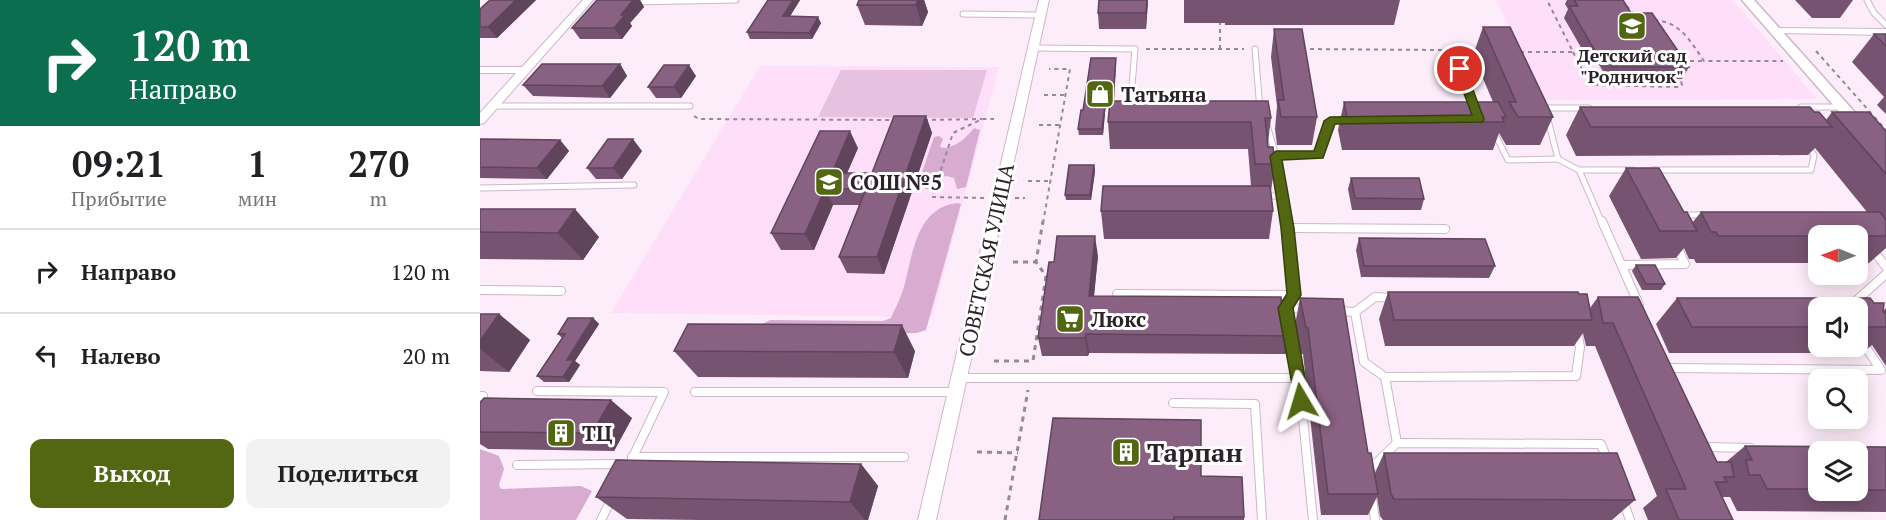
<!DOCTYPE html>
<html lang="ru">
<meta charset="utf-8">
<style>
:root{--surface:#fff;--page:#f2f2f2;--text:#202124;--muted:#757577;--line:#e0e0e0;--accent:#536611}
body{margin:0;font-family:"PT Serif",serif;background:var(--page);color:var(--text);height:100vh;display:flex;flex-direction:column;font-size:22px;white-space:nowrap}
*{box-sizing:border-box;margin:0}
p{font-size:20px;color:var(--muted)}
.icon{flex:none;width:33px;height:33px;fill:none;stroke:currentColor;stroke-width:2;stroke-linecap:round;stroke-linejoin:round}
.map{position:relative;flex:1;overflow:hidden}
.sheet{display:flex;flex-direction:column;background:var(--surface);width:480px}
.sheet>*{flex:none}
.hud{background:#0b6e4f;color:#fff;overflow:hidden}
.needle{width:39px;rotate:271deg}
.fabs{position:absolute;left:1328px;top:225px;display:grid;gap:12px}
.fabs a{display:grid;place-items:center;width:60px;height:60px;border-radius:12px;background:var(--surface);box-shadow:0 3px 15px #0003;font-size:30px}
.pin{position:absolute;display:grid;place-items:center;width:51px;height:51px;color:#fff;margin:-26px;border:3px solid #fff;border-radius:50%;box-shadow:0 2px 6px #0007}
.me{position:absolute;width:66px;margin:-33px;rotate:353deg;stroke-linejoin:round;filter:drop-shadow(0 0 4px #0008)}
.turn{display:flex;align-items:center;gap:21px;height:126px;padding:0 30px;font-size:27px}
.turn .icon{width:78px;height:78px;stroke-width:2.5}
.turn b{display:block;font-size:42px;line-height:51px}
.eta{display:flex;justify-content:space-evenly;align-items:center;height:102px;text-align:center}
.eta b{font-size:36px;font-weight:700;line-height:42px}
.cta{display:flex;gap:12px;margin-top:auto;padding:12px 30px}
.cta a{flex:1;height:69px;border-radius:12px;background:var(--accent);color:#fff;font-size:24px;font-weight:700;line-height:69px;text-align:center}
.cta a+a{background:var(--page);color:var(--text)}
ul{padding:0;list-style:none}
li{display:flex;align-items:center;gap:18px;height:84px;padding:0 30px;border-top:2px solid var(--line)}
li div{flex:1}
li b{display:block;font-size:22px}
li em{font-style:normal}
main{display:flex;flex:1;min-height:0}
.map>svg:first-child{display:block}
</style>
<main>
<section class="sheet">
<div class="hud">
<div class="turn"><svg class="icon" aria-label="right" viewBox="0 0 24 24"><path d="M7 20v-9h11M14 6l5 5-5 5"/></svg><div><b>120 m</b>Направо</div></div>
</div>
<div class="eta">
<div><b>09:21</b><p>Прибытие</p></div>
<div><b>1</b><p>мин</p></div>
<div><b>270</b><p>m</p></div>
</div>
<ul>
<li><svg class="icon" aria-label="right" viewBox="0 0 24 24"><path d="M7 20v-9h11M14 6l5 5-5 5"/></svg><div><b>Направо</b></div><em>120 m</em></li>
<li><svg class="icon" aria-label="left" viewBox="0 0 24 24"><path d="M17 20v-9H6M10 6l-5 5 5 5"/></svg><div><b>Налево</b></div><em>20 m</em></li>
</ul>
<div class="cta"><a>Выход</a><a>Поделиться</a></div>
</section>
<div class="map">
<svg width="1406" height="520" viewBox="0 0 1406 520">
<rect width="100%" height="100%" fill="#fdedfa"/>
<!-- built -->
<g fill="#fedef8">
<path d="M1016 0H1253L1337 99 1065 100Z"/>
<path d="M280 66 519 67 452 317 131 313Z"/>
</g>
<!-- green -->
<path fill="#e6c1e0" d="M361 70H507L493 118 338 117Z"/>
<!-- forest -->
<g fill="#d8acd1">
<path d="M494 128 500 130 486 187 477 189 474 178 466 176 460 178 459 185 453 190 446 189 438 184 454 137 459 136 463 139 460 146 462 148C476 148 486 138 494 128Z"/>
<path d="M477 203 481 204 446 330 437 333 404 334 279 329 282 324 290 320 403 321 411 318C416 307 422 295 425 283 433 252 437 208 477 203Z"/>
<path d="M0 449 19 456 24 469 19 485 21 489 101 486 112 491 96 520H0Z"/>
</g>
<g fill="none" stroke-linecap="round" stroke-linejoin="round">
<!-- service-far1 casing -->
<g stroke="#cfb6ca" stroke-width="7">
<g id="service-far1">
<path d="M1387 0 1394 13 1406 25"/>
<path d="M153 2 256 0"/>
<path d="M483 14 560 15"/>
<path d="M553 48 655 49 650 110"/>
<path d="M775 49 780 109"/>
<path d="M973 50 996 111"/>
<path d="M13 106H210"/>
<path d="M1321 107H1361"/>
<path d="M1109 108H1065L1078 159 1099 170H1153"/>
<path d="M786 122 796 156 801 196"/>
<path d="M1014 132 1028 160 1078 159"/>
<path d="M796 156 839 155 850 121H867"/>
<path d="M1099 170 1122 223"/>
<path d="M1173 170H1331L1334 155 1327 146"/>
<path d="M0 188 154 185"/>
<path d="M782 196H801L807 223"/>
<path d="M1200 215H1228"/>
</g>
</g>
<!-- service casing -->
<g stroke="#cfb6ca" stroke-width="10">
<g id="service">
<path d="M1122 221 1159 305"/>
<path d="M808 228 965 229"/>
<path d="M1393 250 1406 267"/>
<path d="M1142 265 1205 264 1197 247"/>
<path d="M0 290 81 291"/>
<path d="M637 294 814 295 807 221"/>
<path d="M814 295 806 308 826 309"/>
<path d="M1368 308 1406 274"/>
<path d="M859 311 875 312 884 362 905 377"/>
<path d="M875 312 895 297 913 298"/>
<path d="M809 334 819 378 833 520"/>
<path d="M1188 368 1401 370 1377 334"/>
<path d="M480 378H819"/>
<path d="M57 391 184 392 152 459"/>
<path d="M215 392H475"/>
<path d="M0 396H3"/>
<path d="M693 403 775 404 782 520"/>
<path d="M917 443 905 377 1096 376 1100 347 1097 331"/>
<path d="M1225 447 1271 448"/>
<path d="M152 457H424"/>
<path d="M37 465 142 464"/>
<path d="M887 472 917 443 1121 444 1127 459"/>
<path d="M892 498 895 520"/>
<path d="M1143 500 1150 520"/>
<path d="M121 520 132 498"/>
</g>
</g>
<!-- minor casing -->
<g stroke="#cfb6ca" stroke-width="2">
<g id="minor">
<path d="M103 0H113L4 123 0 124V113L36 73H0V67H42Z"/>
<path d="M559 0H569L456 520H438Z"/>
<path d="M1295 28 1406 29V35L1291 33V29Z"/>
</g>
</g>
<!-- tertiary casing -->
<g stroke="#cfb6ca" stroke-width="3">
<path id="tertiary" d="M1262 0H1274L1406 147V161L1401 160Z"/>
</g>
<!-- path-far1 -->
<g stroke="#958993" stroke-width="2" stroke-dasharray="4 4" stroke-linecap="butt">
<path d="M1141 0 1154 14"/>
<path d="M1174 20C1201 22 1210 41 1224 61H1303"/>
<path d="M740 21V49"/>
<path d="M666 49H764"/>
<path d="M822 49 962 50"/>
<path d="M984 50 998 51"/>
<path d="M1336 51 1406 130"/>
<path d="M1040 52H1093L1067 0"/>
<path d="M1093 52 1108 81 1114 85 1197 87 1202 85 1200 77"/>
<path d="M1202 61H1222"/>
<path d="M564 95H585"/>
<path d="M214 116 219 119 416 120"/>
<path d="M444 120 502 119"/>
<path d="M559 125H580"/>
<path d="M548 181H570"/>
<path d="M504 198 452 197 473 133 502 119H514"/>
<path d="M535 198H545"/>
<path d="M563 223 590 69H569"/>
</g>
<!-- path -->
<g stroke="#958993" stroke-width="3" stroke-dasharray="5 5" stroke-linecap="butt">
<path d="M533 262H556"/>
<path d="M514 361H553L566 276 556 262 563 221"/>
<path d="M497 452 538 453"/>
<path d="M525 520 548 390"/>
</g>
<!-- service-far1 -->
<use href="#service-far1" stroke="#fff" stroke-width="5"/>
<!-- service -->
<use href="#service" stroke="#fff" stroke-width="8"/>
<!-- minor -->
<use href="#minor" fill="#fff" fill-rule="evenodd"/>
<!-- tertiary -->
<use href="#tertiary" fill="#fff" fill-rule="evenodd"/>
</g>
<!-- wall -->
<g fill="#765371" fill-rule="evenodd">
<path d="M10 0H56L17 38H0V9Z"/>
<path d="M117 0H160L164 7 150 23 152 26 142 39H100L92 28Z"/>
<path d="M288 0H320L310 16 341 23 332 39H270L267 32Z"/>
<path d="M444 0 448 12 442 26 385 25 377 5Z"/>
<path d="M668 0 666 29H619L618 13Z"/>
<path d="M704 0H920L914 25H745V23H704Z"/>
<path d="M1087 0H1143L1151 13 1209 67 1202 79 1127 78 1118 63H1110L1084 18 1088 9 1085 4Z"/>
<path d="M1315 0H1373L1360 18H1332Z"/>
<path d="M1003 27 1073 117 1060 145H1026L1019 133 1013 150H862L858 130 864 102H1013L993 55Z"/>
<path d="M794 29 837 117 832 145H797L795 129 797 106 791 57Z"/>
<path d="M1394 34H1406V114L1397 105 1404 97 1372 62Z"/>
<path d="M636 58 634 101 791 118 788 143V147L795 164 791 191 793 211 789 239H624L621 211 771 186 768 149H630L628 122 630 102H626L623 135H599L598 129 603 110Z"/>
<path d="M140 64 147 76 130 98 53 96 43 85Z"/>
<path d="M216 76 201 98H176L168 87Z"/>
<path d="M1100 107 1334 112 1346 120 1352 112 1406 131V248L1389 263H1377V236H1338V263H1216L1214 259H1209L1204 248 1196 258 1161 259 1129 196 1146 168 1204 212 1212 223 1221 212H1387L1335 148 1328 155 1096 156 1086 135Z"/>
<path d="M446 116 452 133 404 274 367 273 359 257 379 205H353L334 250H301L291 233 378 148 367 173H392Z"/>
<path d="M0 139 80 140 89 151 67 179 0 178Z"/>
<path d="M162 151 142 179H116L107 168Z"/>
<path d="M614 165 615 171 611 200H586L585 195Z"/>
<path d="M871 178 944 199 941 210H872L868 189Z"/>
<path d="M0 209 119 237 103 260 0 259Z"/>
<path d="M879 238 1015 266 1009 278 881 277 876 250Z"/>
<path d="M618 256 614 296 802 306 812 336 808 354 609 353 608 356H562L558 338 574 262Z"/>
<path d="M1156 265 1185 284 1181 290H1162L1152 271Z"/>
<path d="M908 292 1099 294 1110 308 1118 297 1237 462H1246L1265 446 1406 447V512L1257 511 1250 497H1242L1253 520H1168L1163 508 1177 496 1115 346H1106L1103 333 1094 346H905L899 319ZM1338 452H1377V490H1338Z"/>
<path d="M820 298 888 453 895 473 904 453 1155 500 1132 520H903L900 516 897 497 888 515H841L823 354H821L815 325Z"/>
<path d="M1197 298 1394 303 1403 311 1406 308V366L1392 345 1382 353H1189L1176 324ZM1338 308H1377V346H1338Z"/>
<path d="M0 314H19L50 340 29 372 0 371Z"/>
<path d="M113 318 119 324 95 361 100 365 89 382H64L57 376 82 338 78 334Z"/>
<path d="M194 351H435L428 378 218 377Z"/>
<path d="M0 403 152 418 134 451 8 449 0 444Z"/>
<path d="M381 464 398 486 388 520H220L147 519 116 497Z"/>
<path d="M721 476 764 517V520H559Z"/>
</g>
<!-- shaded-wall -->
<g fill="#60445c">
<path d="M36 0H56L17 38 8 27Z"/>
<path d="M153 0H160L164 7 150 23 152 26 142 39 134 28 141 15Z"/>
<path d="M313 0H320L306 23 303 16Z"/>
<path d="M438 0H444L448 12 442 26 436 5Z"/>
<path d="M667 0H668L666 29V13Z"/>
<path d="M338 17 341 23 332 39 329 33Z"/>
<path d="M636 58V64L634 102 633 96Z"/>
<path d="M140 64 147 76 130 98 122 86Z"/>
<path d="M209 65 216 76 201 98 194 87Z"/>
<path d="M626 96V102L623 135 622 129Z"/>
<path d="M446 116 452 133 404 274 397 257Z"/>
<path d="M370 131 378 148 360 189 352 173Z"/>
<path d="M153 139 162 151 142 179 133 168Z"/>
<path d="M80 140 89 151 67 179 57 168Z"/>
<path d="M614 165 615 171 611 200 610 195Z"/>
<path d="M345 189 353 205 334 250 325 234Z"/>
<path d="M95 209 119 237 103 260 78 233Z"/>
<path d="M615 236 618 256 612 315 609 296Z"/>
<path d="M19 314 50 340 29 372 0 349V341Z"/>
<path d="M113 318 119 324 95 361 100 365 89 382 83 377 87 360Z"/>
<path d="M422 325 435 351 428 378 414 352Z"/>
<path d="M606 334 609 353 608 356 605 338Z"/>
<path d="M131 400 152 418 134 451 112 433Z"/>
<path d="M381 464 398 486 388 520H385L370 502Z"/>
</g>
<!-- building -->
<g fill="#896183" stroke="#60445c" stroke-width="1.5">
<path d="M10 0H36L8 27H0V9Z"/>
<path d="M117 0H153L141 15H145L134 28H92Z"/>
<path d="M288 0H313L303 16 338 17 329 33 267 32Z"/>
<path d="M379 0H438L436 5H377Z"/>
<path d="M619 0H667L666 13H618Z"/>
<path d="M1094 0H1143L1151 13H1172L1209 67H1132L1123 51H1115L1089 6H1098Z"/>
<path d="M1003 27H1030L1073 117H1038L1029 102H1036Z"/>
<path d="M794 29H822L837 117H801L798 100H804Z"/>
<path d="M1394 34H1406V46Z"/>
<path d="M611 58H636L633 96H626L622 129H598L601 110H603Z"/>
<path d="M62 64H140L122 86 43 85Z"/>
<path d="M184 65H209L194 87H168Z"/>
<path d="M630 101H788L791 118H785L788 147H793L795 164H775L771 122H628Z"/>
<path d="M864 102H1018L1026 117H1022L1024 122H868Z"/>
<path d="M1100 107H1330L1334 112H1339L1352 127H1111Z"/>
<path d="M1352 112H1389L1406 131V174Z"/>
<path d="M414 116H446L397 257H359L386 189H345L325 234 291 233 340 131H370L352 173H392Z"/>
<path d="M0 139 80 140 57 168 0 167Z"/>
<path d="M128 139H153L133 168H107Z"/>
<path d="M589 165H614L610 195H585Z"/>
<path d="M1146 168H1179L1204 212H1207L1217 231H1180Z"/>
<path d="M871 178H939L944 199 875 198Z"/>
<path d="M623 186H790L793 211H621Z"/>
<path d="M0 209H95L78 233 0 232Z"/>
<path d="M1221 212H1400L1406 220V236H1238L1236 232H1231Z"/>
<path d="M577 236H615L609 296 801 297 802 306H806L812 336 606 334 605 338H558L569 262H574Z"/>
<path d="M879 238 1005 239 1015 266H884Z"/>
<path d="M1156 265H1175L1185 284H1166Z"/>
<path d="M908 292H1098L1099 294H1107L1112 320H914Z"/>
<path d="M1118 297H1158L1237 462H1251L1254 477H1244L1247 482H1235L1253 520H1199L1186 489H1206L1133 323H1123Z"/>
<path d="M820 298 863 299 888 453H891L898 494H848L828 328H826Z"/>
<path d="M1197 298H1390L1394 303H1404L1403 311 1406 315V327H1377V308H1338V327H1212Z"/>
<path d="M0 314H19L0 341Z"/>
<path d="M88 318H113L87 360H94L83 377 57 376 85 334H78Z"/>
<path d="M208 324 422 325 414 352 194 351Z"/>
<path d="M4 398 131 400 112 433 0 432V403Z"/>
<path d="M573 418 721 420V476L762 477 764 517H694V520H559Z"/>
<path d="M1265 446 1406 447V490H1377V452H1338V489H1287L1280 475H1269L1266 460H1272Z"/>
<path d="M904 453H1137L1155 500 914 499 911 494Z"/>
<path d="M136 460 381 464 370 502 116 497Z"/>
</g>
<!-- route -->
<path fill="#536611" stroke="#36420b" stroke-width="1.5" d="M980 66 985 69 1004 119 1003 122 855 124 843 158 802 160 814 228 821 295 813 308 829 401 827 406 821 408 816 406 798 308 807 294 801 228 790 156 796 151H834L844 121 850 117 992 115 975 69Z"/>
<!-- icons -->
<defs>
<g id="school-square" transform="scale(1.5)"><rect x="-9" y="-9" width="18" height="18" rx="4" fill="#536611" stroke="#fff"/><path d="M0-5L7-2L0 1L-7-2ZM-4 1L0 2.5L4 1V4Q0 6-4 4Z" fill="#fff"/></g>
<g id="shop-square" transform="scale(1.5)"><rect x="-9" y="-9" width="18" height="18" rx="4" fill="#536611" stroke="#fff"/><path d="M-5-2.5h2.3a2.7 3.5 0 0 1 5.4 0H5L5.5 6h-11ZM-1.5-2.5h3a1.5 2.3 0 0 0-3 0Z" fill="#fff"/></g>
<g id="supermarket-square" transform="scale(1.5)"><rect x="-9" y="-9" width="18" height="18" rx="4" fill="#536611" stroke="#fff"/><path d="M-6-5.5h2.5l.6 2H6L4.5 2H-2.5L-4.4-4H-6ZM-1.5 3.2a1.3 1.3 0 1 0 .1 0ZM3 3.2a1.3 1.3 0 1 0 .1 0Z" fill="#fff"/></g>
<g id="building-square" transform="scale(1.5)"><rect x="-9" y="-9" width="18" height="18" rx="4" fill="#536611" stroke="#fff"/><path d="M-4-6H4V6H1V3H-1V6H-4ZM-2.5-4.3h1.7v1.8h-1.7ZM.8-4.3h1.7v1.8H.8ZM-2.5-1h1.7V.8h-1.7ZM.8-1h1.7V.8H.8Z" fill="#fff"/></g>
</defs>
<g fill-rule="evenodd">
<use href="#school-square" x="1152" y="26"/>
<use href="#shop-square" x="620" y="94"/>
<use href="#school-square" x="349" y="182"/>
<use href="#supermarket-square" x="590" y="319"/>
<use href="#building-square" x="81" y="433"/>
<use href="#building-square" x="646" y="452"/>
</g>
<g text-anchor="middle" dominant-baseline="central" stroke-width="6" stroke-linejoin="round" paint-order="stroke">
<!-- far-poi labels -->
<g font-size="18" font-weight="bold" fill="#2c232a" stroke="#fff">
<text x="1152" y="55">Детский сад<tspan x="1152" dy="21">"Родничок"</tspan></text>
</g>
<!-- poi labels -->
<g font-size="21" font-weight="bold" fill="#2c232a" stroke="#fff" text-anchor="start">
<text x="641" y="94">Татьяна</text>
<text x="370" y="182">СОШ №5</text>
<text x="611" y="319">Люкс</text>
<text x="102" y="433">ТЦ</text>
</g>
<!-- street labels -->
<g font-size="21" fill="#2c232a" stroke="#fff">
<text transform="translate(506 260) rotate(-78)">СОВЕТСКАЯ УЛИЦА</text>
</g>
<!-- near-poi labels -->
<g font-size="26" font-weight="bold" fill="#2c232a" stroke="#fff" text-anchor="start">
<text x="667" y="452">Тарпан</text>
</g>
</g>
</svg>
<div class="fabs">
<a><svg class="needle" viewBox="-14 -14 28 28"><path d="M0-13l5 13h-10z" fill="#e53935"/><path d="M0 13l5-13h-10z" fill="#757577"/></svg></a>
<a><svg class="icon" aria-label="sound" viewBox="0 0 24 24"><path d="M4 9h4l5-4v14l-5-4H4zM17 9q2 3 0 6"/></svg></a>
<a><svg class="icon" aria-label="search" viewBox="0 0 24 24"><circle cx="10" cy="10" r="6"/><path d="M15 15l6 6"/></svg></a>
<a><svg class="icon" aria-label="layers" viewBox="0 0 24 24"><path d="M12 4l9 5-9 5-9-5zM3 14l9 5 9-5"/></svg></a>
</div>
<div class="pin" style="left:980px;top:69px;background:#d93025"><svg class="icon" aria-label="arrive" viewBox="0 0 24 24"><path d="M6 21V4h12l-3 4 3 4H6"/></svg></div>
<svg class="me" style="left:821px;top:401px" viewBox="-20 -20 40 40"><path d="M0-17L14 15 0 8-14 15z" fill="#536611" stroke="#fff" stroke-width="4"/></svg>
</div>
</main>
